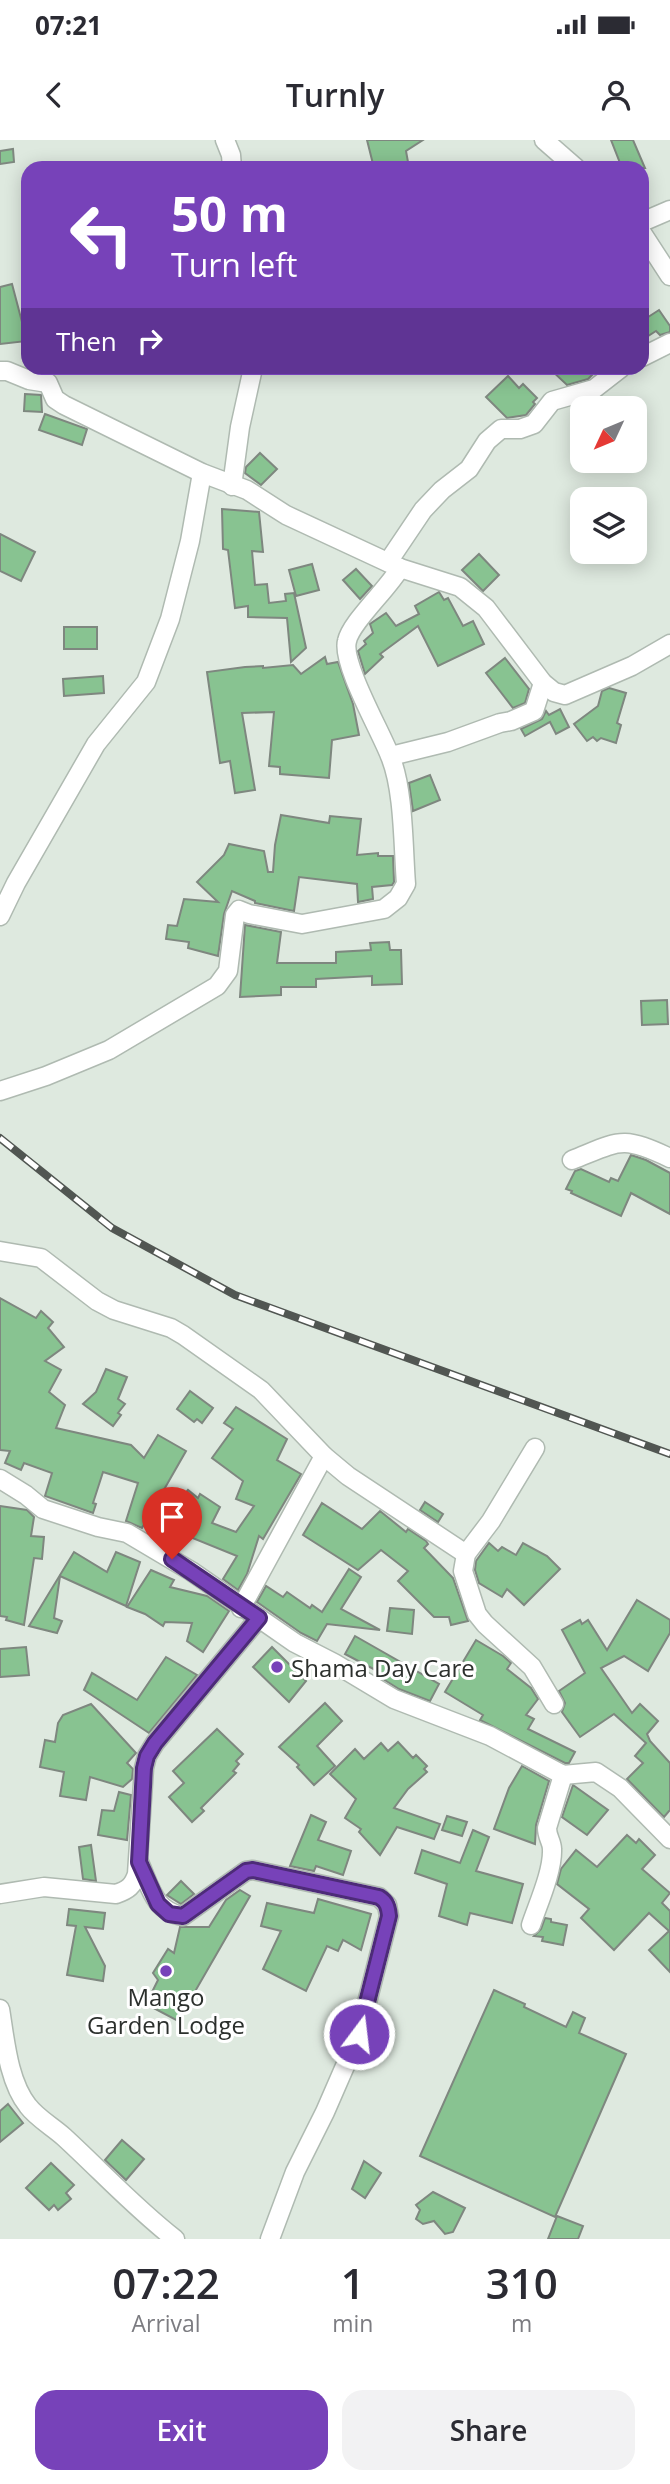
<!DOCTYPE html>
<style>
:root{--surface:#fff;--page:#f2f2f3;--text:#2b2b33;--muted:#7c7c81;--accent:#7742b9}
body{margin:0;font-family:"Open Sans",sans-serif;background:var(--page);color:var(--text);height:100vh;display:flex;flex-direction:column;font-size:26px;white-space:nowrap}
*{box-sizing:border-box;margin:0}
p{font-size:23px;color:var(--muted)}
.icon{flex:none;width:38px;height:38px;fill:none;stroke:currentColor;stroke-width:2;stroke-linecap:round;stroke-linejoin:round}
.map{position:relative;height:2099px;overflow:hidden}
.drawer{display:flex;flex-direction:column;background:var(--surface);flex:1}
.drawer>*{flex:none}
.guide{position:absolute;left:21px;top:21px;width:628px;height:214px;border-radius:21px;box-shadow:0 4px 18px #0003;background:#7742b9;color:#fff;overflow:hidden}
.needle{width:46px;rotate:226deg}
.fabs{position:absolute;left:570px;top:256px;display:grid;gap:14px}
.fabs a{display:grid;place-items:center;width:77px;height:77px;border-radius:14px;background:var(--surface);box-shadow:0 4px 18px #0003;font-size:35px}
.pin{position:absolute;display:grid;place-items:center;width:60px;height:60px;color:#fff;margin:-72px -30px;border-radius:50% 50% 50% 0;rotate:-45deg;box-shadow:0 0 7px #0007}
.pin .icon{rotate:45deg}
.me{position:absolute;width:77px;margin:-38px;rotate:15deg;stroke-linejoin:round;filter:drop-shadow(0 0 5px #0008)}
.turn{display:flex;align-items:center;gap:24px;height:147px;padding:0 35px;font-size:32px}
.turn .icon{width:91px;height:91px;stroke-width:2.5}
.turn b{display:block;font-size:49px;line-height:60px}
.then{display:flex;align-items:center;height:66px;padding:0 35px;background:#0003;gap:14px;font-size:26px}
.eta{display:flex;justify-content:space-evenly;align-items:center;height:119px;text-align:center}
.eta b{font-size:42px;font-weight:600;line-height:49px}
.primary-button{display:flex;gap:14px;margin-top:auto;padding:14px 35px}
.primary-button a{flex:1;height:80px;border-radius:21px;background:var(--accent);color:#fff;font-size:28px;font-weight:600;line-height:80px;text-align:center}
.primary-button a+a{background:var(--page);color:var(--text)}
.status{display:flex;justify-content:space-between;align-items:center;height:49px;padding:0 35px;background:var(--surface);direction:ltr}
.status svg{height:19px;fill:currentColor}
header{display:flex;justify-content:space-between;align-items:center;height:91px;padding:0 35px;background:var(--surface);font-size:32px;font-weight:600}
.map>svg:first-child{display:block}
</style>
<div class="status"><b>07:21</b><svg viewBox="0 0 49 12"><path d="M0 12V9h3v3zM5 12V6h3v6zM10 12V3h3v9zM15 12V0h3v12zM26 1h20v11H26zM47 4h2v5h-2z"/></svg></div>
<header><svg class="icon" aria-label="back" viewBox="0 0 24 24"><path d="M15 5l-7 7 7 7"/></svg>Turnly<svg class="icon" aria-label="person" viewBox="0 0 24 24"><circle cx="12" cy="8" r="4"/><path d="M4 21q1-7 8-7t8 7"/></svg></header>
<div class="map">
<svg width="670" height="2099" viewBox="0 0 670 2099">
<rect width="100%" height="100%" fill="#dee9df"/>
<!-- building -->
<g fill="#88c391" stroke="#7e877f" stroke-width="2">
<path d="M367 0H423L406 11 408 22 374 28Z"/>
<path d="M611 0H633L645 28H622Z"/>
<path d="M13 9 14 22 0 24V11Z"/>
<path d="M12 144 27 201 0 204V147Z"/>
<path d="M659 170 670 186V192L660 195 656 191 642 200V181Z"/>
<path d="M549 228H599L588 239 567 245Z"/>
<path d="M508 236 519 248 523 244 537 258 533 262 535 264 526 275 507 278 486 257Z"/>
<path d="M25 254 41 255 42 272 24 271Z"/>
<path d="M45 274 87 289 82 305 39 290Z"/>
<path d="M260 313 277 329 261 345 245 333 246 327Z"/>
<path d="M222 369 259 372 263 412 252 411 255 445 267 444 269 463 286 461 285 454 294 453 306 508 291 522 287 478 248 477V466L235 468 228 410 223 409Z"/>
<path d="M0 394 35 412 21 441 0 431Z"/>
<path d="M479 414 499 435 483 451 462 430Z"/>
<path d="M312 424 319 450 296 456 289 430Z"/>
<path d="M356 429 372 446 360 459 343 440Z"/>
<path d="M439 452 444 460 448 458 463 486 473 481 484 504 438 526 418 486 380 514 383 517 365 534 358 511 366 504 364 501 373 493 370 484 386 473 396 486 419 474 415 466Z"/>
<rect x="64" y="487" width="33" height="22"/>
<path d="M325 517 327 524 338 522 353 564 359 595 332 600 329 638 280 634V627L269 626 274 572 242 573 255 650 235 653 230 621 220 623 207 532 245 527 263 526V528L293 525 301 534Z"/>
<path d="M505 518 529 549 525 563 513 568 486 533Z"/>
<path d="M103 536 104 553 64 556 63 539Z"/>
<path d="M609 548 626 553 617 583 621 585 616 603 601 598 597 601 593 597 587 601 574 584 598 566 602 551Z"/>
<path d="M560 569 569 587 556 594 550 582 525 596 521 589 542 579 546 571 549 575Z"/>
<path d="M430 635 440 660 413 671 409 643Z"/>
<path d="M281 675 329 683 330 676 361 679 357 715 378 713V716H393L394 742 392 745 372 747 373 759 358 762 357 744 299 737 294 771 255 763V761L232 751 224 774 218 816 188 808 189 802 166 799 168 785 177 786 184 759 218 762 197 742 224 715 229 704 264 711 268 732H273L275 705Z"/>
<path d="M245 785 281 792 277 823H336V812L371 810 370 803 389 802 390 810H401L402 844 372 845V836L316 839V847H281V855L240 857Z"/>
<path d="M667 860 668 884 642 885 641 861Z"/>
<path d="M631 1015 646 1020 670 1033V1074L631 1053 621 1076 571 1053 572 1051 566 1049 575 1031 581 1029 609 1042 611 1038 618 1041Z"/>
<path d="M0 1158 36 1178 41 1171 53 1182 48 1188 64 1207 45 1221 61 1230 49 1252 65 1265 56 1288 131 1305 144 1318 158 1295 186 1311 142 1388 126 1381 138 1343 103 1332 93 1363 96 1364 93 1373 45 1356 52 1333 24 1323 21 1330 5 1323 10 1311 0 1310Z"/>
<path d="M106 1229 127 1237 118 1259 125 1264 118 1273 121 1275 113 1286 83 1264 96 1252Z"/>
<path d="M190 1251 213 1268 202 1283 197 1279 194 1282 177 1269Z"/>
<path d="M236 1267 287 1299 277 1320 301 1334 263 1399 259 1396 247 1434 238 1450 223 1439 237 1416 190 1397 194 1388 183 1381 187 1375 171 1371 188 1350 198 1358 200 1354 220 1367 212 1383 236 1392 254 1366 236 1359 243 1341 212 1318 233 1289 224 1283Z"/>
<path d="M425 1362 443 1374 438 1382 420 1370Z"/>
<path d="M322 1363 362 1389 380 1371 406 1392 408 1389 426 1401 428 1404 424 1408 453 1438 468 1481 451 1485 449 1477H434L398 1441 408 1431 381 1410 358 1430 303 1395Z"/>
<path d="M0 1366 27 1370 34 1377 31 1396 44 1397 42 1419 34 1418 24 1485 6 1480 7 1477 0 1476Z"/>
<path d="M489 1403 498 1411 502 1407 516 1415 523 1403 547 1416 560 1429 524 1465 507 1449 502 1457 479 1443 475 1430 476 1421Z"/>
<path d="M74 1412 107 1432 116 1412 140 1422 126 1466 60 1436 54 1478 62 1481 57 1493 29 1486Z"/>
<path d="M349 1429 361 1437 341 1469 380 1490 327 1484 317 1501 301 1493 257 1462 266 1446 283 1457 287 1452 310 1468 312 1465 322 1472Z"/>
<path d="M151 1430 174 1440 170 1447 207 1456 229 1471 203 1512 187 1501 192 1483 165 1482 163 1486 145 1474 127 1467Z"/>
<path d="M637 1460 670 1480V1493L648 1531 624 1516 601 1528 632 1573 640 1564 658 1581 647 1594 650 1601 670 1623V1670L664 1677 627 1639 643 1623 635 1616 646 1603 614 1574 580 1597 562 1572 565 1563 559 1551 585 1533 562 1490 580 1480 582 1484 588 1480 607 1510Z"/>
<path d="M390 1468 414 1470 412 1494 387 1491Z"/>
<path d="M355 1496 439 1544 430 1561 399 1549 383 1539 385 1535 345 1514Z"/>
<path d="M476 1500 503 1516 511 1523 507 1529 531 1548 538 1559 526 1575 534 1579 528 1589 575 1612 569 1623H565L480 1580 483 1575 445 1552Z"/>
<path d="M26 1507 29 1535 0 1537V1509Z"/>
<path d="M272 1507 306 1541 289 1562 253 1527Z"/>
<path d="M166 1517 197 1535 149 1593 84 1550 92 1533 137 1560Z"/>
<path d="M325 1563 342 1581 317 1606 335 1626 314 1645 297 1627 299 1625 279 1607Z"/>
<path d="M91 1564 136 1613 127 1623 133 1629 132 1639 123 1647 90 1637 86 1660 60 1656 64 1632 40 1627 45 1600 55 1602 58 1583 63 1575Z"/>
<path d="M217 1589 243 1614 236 1621 239 1624 233 1631 236 1633 201 1668 204 1671 192 1682 169 1657 184 1643 173 1631Z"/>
<path d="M398 1602 413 1618 416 1615 427 1626 424 1629 427 1632 408 1649 394 1668 440 1684 434 1699 397 1687 380 1715 359 1692 361 1689 345 1678 356 1659 330 1634 355 1609 364 1619 381 1603 388 1611Z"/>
<path d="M522 1626 549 1641 536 1685 535 1704 494 1689 509 1648Z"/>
<path d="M573 1645 608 1670 587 1695 562 1677Z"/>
<path d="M119 1652 131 1655 127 1700 98 1695 102 1670 114 1671Z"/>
<path d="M311 1675 326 1682 318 1700 351 1711 343 1735 316 1726 314 1731 290 1726Z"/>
<path d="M447 1676 467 1682 462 1696 442 1690Z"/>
<path d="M473 1690 489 1697 476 1731 523 1744 512 1783 470 1773 467 1785 439 1776 447 1744 415 1733 422 1710 460 1723Z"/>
<path d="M627 1695 636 1703 639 1699 655 1715 642 1729 670 1753 662 1763 670 1771V1832L649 1810 669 1791 649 1773 614 1810 581 1778 589 1769 557 1744 561 1729 576 1710 597 1727Z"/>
<path d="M91 1705 96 1741 83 1739 79 1707Z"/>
<path d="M181 1741 194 1754 181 1764 167 1755Z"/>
<path d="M240 1750 250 1756 178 1881 146 1864 158 1840 153 1833 168 1809 174 1813 180 1787H209L226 1760Z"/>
<path d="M318 1759 371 1774 361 1810 343 1800 338 1811 327 1806 306 1851 263 1829 281 1791 261 1786 267 1763 314 1773Z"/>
<path d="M69 1769 105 1773 103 1789 85 1787 105 1826 103 1841 67 1835 76 1786 67 1785Z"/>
<path d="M545 1778 551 1779V1782L567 1785 563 1805 542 1801 543 1797 534 1796 541 1789Z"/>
<path d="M494 1850 525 1864 524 1867 566 1887 573 1872 585 1878 579 1893 626 1914 555 2077 420 2016Z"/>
<path d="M8 1964 23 1983 0 2002V1971Z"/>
<path d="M122 2000 144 2019 126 2040 105 2020Z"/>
<path d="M364 2021 381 2033 365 2058 352 2049Z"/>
<path d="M51 2023 74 2045 66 2053 71 2059 58 2070 54 2065 49 2070 26 2048Z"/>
<path d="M433 2052 465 2068 453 2092 445 2094 434 2081 423 2084 416 2079 420 2070 416 2065Z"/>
<path d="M557 2076 583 2086 578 2099H548Z"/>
</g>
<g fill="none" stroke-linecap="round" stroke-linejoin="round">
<!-- street casing -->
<g stroke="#afbab1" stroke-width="21">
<g id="street">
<path d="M225 0 231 15 232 28"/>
<path d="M544 0 576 28"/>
<path d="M642 82 670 70"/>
<path d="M642 93 670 136"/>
<path d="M642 217 670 203"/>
<path d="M0 231H7L29 240 48 243 55 259 64 265 202 333 247 350 286 375 400 428 460 447 486 468 543 543 554 552 565 555 632 526 670 504"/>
<path d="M232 346 240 287 253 228"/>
<path d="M388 422 423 370 442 350 469 329 487 301 501 289H520L534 284 552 261 594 249 621 228"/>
<path d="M391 616 448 602 500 583 511 581 534 571 543 543"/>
<path d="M0 776 16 743 96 604 146 542 170 479 190 401 202 333"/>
<path d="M0 951 46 936 109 910 217 846 228 831 235 775 239 770 249 774 302 784 384 769 398 758 406 744C403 706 404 649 390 616 381 592 341 523 347 501 351 482 388 449 400 428"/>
<path d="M572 1020C620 1001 621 995 670 1018"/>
<path d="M0 1111 41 1118 97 1161 114 1170 171 1188 183 1195 261 1250 324 1316 348 1336 466 1414"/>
<path d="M535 1308 491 1381 466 1414 463 1431 477 1474 485 1484 532 1527 554 1564"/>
<path d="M0 1339 26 1355 43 1369 98 1387 127 1393 191 1431 295 1503 334 1523 394 1559 490 1596 563 1635 596 1632 620 1648 670 1699"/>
<path d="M241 1468 324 1316"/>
<path d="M139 1722C150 1746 154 1772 183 1776L246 1731 253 1730 379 1757 387 1765 389 1776 359 1894 325 1972 295 2032 270 2099"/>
<path d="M0 1754 44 1747 116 1754C128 1750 133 1746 137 1734L144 1628 147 1616 155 1603 259 1478"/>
<path d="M531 1785C538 1764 553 1731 552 1709 552 1702 547 1697 547 1688L563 1635"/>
<path d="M0 1869C5 1899 8 1941 28 1966 37 1978 53 1987 64 1997 101 2031 135 2068 175 2099"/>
</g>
</g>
<!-- street -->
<use href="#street" stroke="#fff" stroke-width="18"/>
<!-- rail casing -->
<g stroke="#515652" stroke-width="8">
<path id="rail" d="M0 998 112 1088 235 1155 670 1314"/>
</g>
<!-- rail -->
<use href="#rail" stroke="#fff" stroke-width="5" stroke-dasharray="16" stroke-linecap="butt"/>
</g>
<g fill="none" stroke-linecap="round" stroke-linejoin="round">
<!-- route casing -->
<g stroke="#4d2b78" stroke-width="18">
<path id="route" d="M172 1419 259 1478 155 1603 147 1616 144 1628 139 1722 158 1764 169 1774 183 1776 246 1731 253 1730 379 1757C387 1762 388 1767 389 1776L359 1894"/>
</g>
<!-- route -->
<use href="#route" stroke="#7742b9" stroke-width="12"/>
</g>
<!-- markers -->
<g fill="#7742b9" stroke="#fff" stroke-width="2.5">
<circle cx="277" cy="1527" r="7"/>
<circle cx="166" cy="1831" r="7"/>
</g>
<g text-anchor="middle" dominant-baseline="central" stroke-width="6" stroke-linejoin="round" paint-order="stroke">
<!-- poi labels -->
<g font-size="24" fill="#2c302d" stroke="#fff" text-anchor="start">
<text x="291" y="1527">Shama Day Care</text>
<text x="166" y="1856" text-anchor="middle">Mango<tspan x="166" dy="28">Garden Lodge</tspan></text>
</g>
</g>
</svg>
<div class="fabs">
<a><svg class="needle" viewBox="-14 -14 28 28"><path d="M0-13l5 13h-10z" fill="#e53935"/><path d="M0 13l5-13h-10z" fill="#7c7c81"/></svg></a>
<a><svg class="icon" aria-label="layers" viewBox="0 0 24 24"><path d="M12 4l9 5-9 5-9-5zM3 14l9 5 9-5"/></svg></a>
</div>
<div class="pin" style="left:172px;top:1419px;background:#d93025"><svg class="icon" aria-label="arrive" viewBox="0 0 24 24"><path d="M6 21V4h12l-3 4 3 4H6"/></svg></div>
<svg class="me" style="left:359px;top:1894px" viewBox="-20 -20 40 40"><circle r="17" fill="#7742b9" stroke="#fff" stroke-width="3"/><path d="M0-11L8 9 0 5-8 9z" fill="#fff"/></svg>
<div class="guide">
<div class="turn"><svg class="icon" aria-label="left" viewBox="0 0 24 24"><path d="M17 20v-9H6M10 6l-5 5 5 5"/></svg><div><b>50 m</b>Turn left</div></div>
<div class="then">Then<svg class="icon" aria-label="right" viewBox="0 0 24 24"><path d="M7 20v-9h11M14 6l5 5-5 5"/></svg></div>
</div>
</div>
<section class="drawer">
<div class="eta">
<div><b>07:22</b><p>Arrival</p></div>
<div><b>1</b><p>min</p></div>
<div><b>310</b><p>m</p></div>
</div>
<div class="primary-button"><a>Exit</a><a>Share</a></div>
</section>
